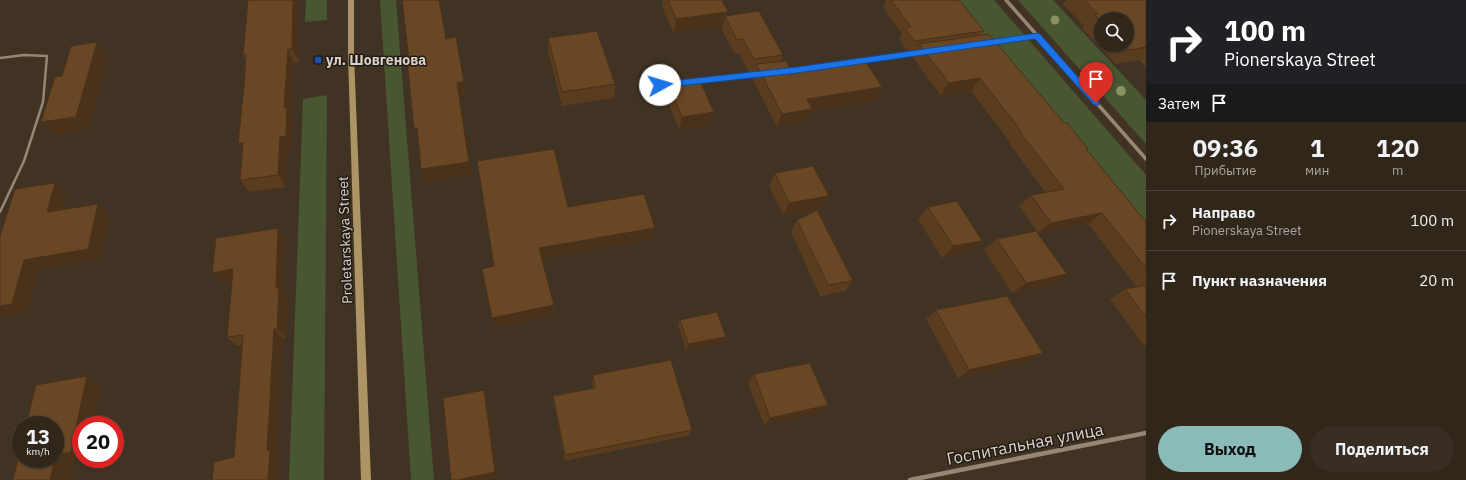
<!DOCTYPE html>
<html lang="ru">
<meta charset="utf-8">
<style>
:root{--surface:#30261a;--page:#382e23;--text:#f1f3f6;--muted:#a8a5a2;--line:#4b4339;--accent:#8bbbb9}
body{margin:0;font-family:"IBM Plex Sans",sans-serif;background:var(--page);color:var(--text);height:100vh;display:flex;flex-direction:column;font-size:15px;white-space:nowrap}
*{box-sizing:border-box;margin:0}
p{font-size:13px;color:var(--muted)}
.icon{flex:none;width:22px;height:22px;fill:none;stroke:currentColor;stroke-width:2;stroke-linecap:round;stroke-linejoin:round}
.map{position:relative;flex:1;overflow:hidden}
.details{display:flex;flex-direction:column;background:var(--surface);width:320px}
.details>*{flex:none}
.top-card{background:#202124;color:#fff;overflow:hidden}
.buttons{position:absolute;left:1094px;top:12px;display:grid;gap:8px}
.buttons a{display:grid;place-items:center;width:40px;height:40px;border-radius:50%;background:var(--surface);box-shadow:0 1px 3px #0004,0 0 0 1px var(--line);font-size:20px}
.speed{position:absolute;left:12px;top:416px;display:flex;gap:8px;font-size:20px;font-weight:700;text-align:center}
.speed>*{display:grid;place-content:center;width:52px;height:52px;border-radius:50%;background:var(--surface);box-shadow:0 1px 3px #0004,0 0 0 1px var(--line);line-height:1}
.speed small{font-size:10px;font-weight:400}
.speed .limit{border:6px solid #d22;background:#fff;color:#111}
.pin{position:absolute;display:grid;place-items:center;width:34px;height:34px;color:#fff;margin:-41px -17px;border-radius:50% 50% 50% 0;rotate:-45deg;box-shadow:0 0 4px #0007}
.pin .icon{rotate:45deg}
.me{position:absolute;width:44px;margin:-22px;rotate:84deg;stroke-linejoin:round;filter:drop-shadow(0 0 3px #0008)}
.turn{display:flex;align-items:center;gap:14px;height:84px;padding:0 12px;font-size:18px}
.turn .icon{width:52px;height:52px;stroke-width:2.5}
.turn b{display:block;font-size:28px;line-height:34px}
.then{display:flex;align-items:center;height:38px;padding:0 12px;background:#0003;gap:8px;font-size:15px}
.eta{display:flex;justify-content:space-evenly;align-items:center;height:68px;text-align:center}
.eta b{font-size:24px;font-weight:700;line-height:28px}
.primary-button{display:flex;gap:8px;margin-top:auto;padding:8px 12px}
.primary-button a{flex:1;height:46px;border-radius:24px;background:var(--accent);color:#111;font-size:16px;font-weight:700;line-height:46px;text-align:center}
.primary-button a+a{background:var(--page);color:var(--text)}
ul{padding:0;list-style:none}
li{display:flex;align-items:center;gap:12px;height:60px;padding:0 12px;border-top:1px solid var(--line)}
li div{flex:1}
li b{display:block;font-size:15px}
li em{font-style:normal}
main{display:flex;flex:1;min-height:0}
.map>svg:first-child{display:block}
</style>
<main>
<div class="map">
<svg width="1146" height="480" viewBox="0 0 1146 480">
<rect width="100%" height="100%" fill="#403323"/>
<!-- green -->
<g fill="#485631">
<path d="M306 0H327V20L305 22Z"/>
<path d="M380 0H396L434 480H411Z"/>
<path d="M953 0H994L1146 175V241Z"/>
<path d="M1018 0H1053L1146 100V144Z"/>
<path d="M327 95 324 480H289L303 99Z"/>
</g>
<g fill="none" stroke-linecap="round" stroke-linejoin="round">
<!-- service -->
<g stroke="#968674" stroke-width="2.5">
<path d="M993 42 1037 36"/>
<path d="M0 58 24 55 47 56 43 102 24 161 0 212"/>
<path d="M862 61 916 53"/>
<path d="M697 81 755 75"/>
<path d="M660 85 670 84"/>
</g>
<!-- minor-far1 -->
<path stroke="#968674" stroke-width="3.5" d="M1006 0 1146 159"/>
<!-- minor -->
<path stroke="#968674" stroke-width="4.5" d="M910 480 1146 433"/>
<!-- secondary -->
<path fill="#ac9465" fill-rule="evenodd" d="M348 0H354V55L371 480H361L348 55Z"/>
</g>
<!-- trees -->
<g fill="#889263">
<circle cx="1055" cy="20" r="4.5"/>
<circle cx="1121" cy="91" r="5"/>
</g>
<!-- wall -->
<g fill="#5a3c1f" fill-rule="evenodd">
<path d="M299 0V62L294 63 292 117 294 121 293 148 287 149 286 187 249 192 240 180 242 149 238 143 244 86 245 59 243 55Z"/>
<path d="M663 0H722L727 15 783 55 781 61 791 70 882 87 875 101 812 111 806 122 777 127 752 78 754 72H749L739 53H734L722 30 723 26 674 33 662 7Z"/>
<path d="M886 0H959L984 31 981 35 1064 123 1087 150 1146 222V345L1144 346 1110 299 1125 289 1137 287 1088 224 1038 233 1019 206 1031 195 1046 193 1009 143 1010 142 971 91 941 96 912 56 915 50 908 51 899 39 902 34 883 7Z"/>
<path d="M1066 0H1146V67L1139 60 1116 64 1082 28 1084 26 1063 4ZM1101 19 1127 45H1101Z"/>
<path d="M548 38 615 84 614 98 562 106 548 52Z"/>
<path d="M668 82 710 125 679 130 665 95Z"/>
<path d="M775 173 829 196 821 208 783 215 769 186Z"/>
<path d="M928 207 970 252 942 258 918 219Z"/>
<path d="M797 220 853 281 845 291 820 296 791 232Z"/>
<path d="M286 239 284 295 287 298 286 338H283L277 455 279 456 234 457 242 345 237 346 227 337 232 281 222 283Z"/>
<path d="M997 239 1052 285 1012 293 984 250Z"/>
<path d="M936 310 1043 353 1030 361 958 378 926 319Z"/>
<path d="M680 320 723 342 686 350 678 325Z"/>
<path d="M754 374 820 413 764 425 748 383Z"/>
<path d="M593 375 692 430 688 436 565 461 554 404 553 396 593 388 592 383Z"/>
</g>
<!-- shaded-wall -->
<g fill="#4a3119">
<path d="M293 0H299V62L292 49Z"/>
<path d="M439 0H440L448 53 446 39Z"/>
<path d="M728 12 727 18 725 16 723 26 674 33 676 19Z"/>
<path d="M456 37 467 96 460 97 472 175 425 182 421 169Z"/>
<path d="M97 42 108 56 89 130 55 135 41 122Z"/>
<path d="M288 49 294 63 292 117 294 121 293 148 287 149 286 187 278 175 280 137 284 108Z"/>
<path d="M980 78 971 91 941 96 949 83Z"/>
<path d="M882 87 875 101 812 111 806 122 777 127 782 114 807 99Z"/>
<path d="M714 112 710 125 679 130 682 117Z"/>
<path d="M414 128H417L418 141Z"/>
<path d="M238 143H243L247 156Z"/>
<path d="M55 183 67 194 60 222 47 212Z"/>
<path d="M829 196 821 208 783 215 789 203Z"/>
<path d="M98 204 110 215 100 259 39 270 27 313 0 317V306L24 260Z"/>
<path d="M1102 213 1088 224 1038 233 1051 223Z"/>
<path d="M278 228 286 239 284 295 287 298 286 338 277 329 276 288Z"/>
<path d="M655 228 653 239 540 260 539 248Z"/>
<path d="M982 241 970 252 942 258 953 246Z"/>
<path d="M233 269 242 280 222 283 212 273Z"/>
<path d="M1067 274 1052 285 1012 293 1026 283Z"/>
<path d="M554 305V315L494 328 492 318Z"/>
<path d="M274 329 283 338 277 455 279 456V480H268L267 451Z"/>
<path d="M726 337 723 342 686 350 688 344Z"/>
<path d="M1043 353 1030 361 958 378 969 370Z"/>
<path d="M87 376 102 384 95 425H81V459H86L74 461 70 480H50L56 455Z"/>
<path d="M484 390 487 399 498 478 488 480H458Z"/>
<path d="M828 405 820 413 764 425 770 418Z"/>
</g>
<!-- building -->
<g fill="#694624" stroke="#4a3119">
<path d="M248 0H293L292 49H288L284 108H287L286 136 280 137 278 175 240 180 243 143H238L244 86 246 55H243Z"/>
<path d="M402 0H439L446 39 456 37 464 82 457 83 469 162 421 169 417 128H414L407 60H409Z"/>
<path d="M668 0H722L728 12 676 19Z"/>
<path d="M891 0H959L984 31 914 41 905 28 911 27Z"/>
<path d="M1084 0H1146V47L1129 50 1124 45H1127V19H1101V21L1094 14H1098Z"/>
<path d="M759 11 783 55 754 59 743 39 737 40 725 16Z"/>
<path d="M597 31 615 84 562 92 548 38Z"/>
<path d="M989 34 1064 123H1067L1088 149H1086L1146 222V268L1102 213 1051 223 1031 195 1064 189 1019 131H1021L980 78 949 83 919 44Z"/>
<path d="M97 42 76 117 41 122 55 77 62 76 71 46Z"/>
<path d="M864 59 882 87 807 99 812 109 782 114 756 64 786 61 791 70Z"/>
<path d="M698 77 714 112 682 117 668 82Z"/>
<path d="M554 149 568 207 644 194 655 228 539 248 554 305 492 318 482 269 494 266 477 161Z"/>
<path d="M813 166 829 196 789 203 775 173Z"/>
<path d="M55 183 47 212 98 204 88 249 24 260 12 304 0 306V236L15 189Z"/>
<path d="M957 201 982 241 953 246 928 207Z"/>
<path d="M817 210 853 281 828 285 797 220Z"/>
<path d="M278 228 276 288H279L277 329H274L267 451 270 450 268 480H212L214 462 234 457 243 335 227 337 233 269 212 273 216 238Z"/>
<path d="M1036 231 1067 274 1026 283 997 239Z"/>
<path d="M1146 285V317L1125 289Z"/>
<path d="M1007 296 1043 353 969 370 936 310Z"/>
<path d="M717 312 726 337 688 344 680 320Z"/>
<path d="M671 360 692 430 565 455 553 396 595 388 593 375Z"/>
<path d="M810 363 828 405 770 418 754 374Z"/>
<path d="M87 376 71 452 56 455 55 458V425H26L36 385Z"/>
<path d="M484 390 495 472 458 480H451L443 398Z"/>
<path d="M21 446V459H55L50 480H13Z"/>
</g>
<!-- route -->
<path fill="#1a73e8" stroke="#114b97" d="M1037 33 1040 34 1099 101V105H1094L1035 39 797 73 660 88 656 85 660 82 797 67Z"/>
<!-- markers -->
<rect fill="#1a4fb4" stroke="#221c15" stroke-width="1.5" x="314" y="56" width="8" height="8" rx="2"/>
<g text-anchor="middle" dominant-baseline="central" stroke-width="3" stroke-linejoin="round" paint-order="stroke">
<!-- poi labels -->
<g font-size="14" font-weight="bold" fill="#dad1c8" stroke="#221c15" text-anchor="start">
<text x="326" y="60">ул. Шовгенова</text>
</g>
<!-- street labels -->
<g font-size="14" fill="#dad1c8" stroke="#221c15">
<text transform="translate(345 240) rotate(-92)">Proletarskaya Street</text>
</g>
<!-- near-street labels -->
<g font-size="17" fill="#dad1c8" stroke="#221c15">
<text transform="translate(1025 444) rotate(-11)">Госпитальная улица</text>
</g>
</g>
</svg>
<div class="buttons">
<a><svg class="icon" aria-label="search" viewBox="0 0 24 24"><circle cx="10" cy="10" r="6"/><path d="M15 15l6 6"/></svg></a>
</div>
<div class="speed"><div>13<small>km/h</small></div><div class="limit">20</div></div>
<div class="pin" style="left:1096px;top:103px;background:#d93025"><svg class="icon" aria-label="arrive" viewBox="0 0 24 24"><path d="M6 21V4h12l-3 4 3 4H6"/></svg></div>
<svg class="me" style="left:660px;top:85px" viewBox="-20 -20 40 40"><circle r="19" fill="#fff"/><path d="M0-13L10 11 0 6-10 11z" fill="#1a73e8"/></svg>
</div>
<section class="details">
<div class="top-card">
<div class="turn"><svg class="icon" aria-label="right" viewBox="0 0 24 24"><path d="M7 20v-9h11M14 6l5 5-5 5"/></svg><div><b>100 m</b>Pionerskaya Street</div></div>
<div class="then">Затем<svg class="icon" aria-label="arrive" viewBox="0 0 24 24"><path d="M6 21V4h12l-3 4 3 4H6"/></svg></div>
</div>
<div class="eta">
<div><b>09:36</b><p>Прибытие</p></div>
<div><b>1</b><p>мин</p></div>
<div><b>120</b><p>m</p></div>
</div>
<ul>
<li><svg class="icon" aria-label="right" viewBox="0 0 24 24"><path d="M7 20v-9h11M14 6l5 5-5 5"/></svg><div><b>Направо</b><p>Pionerskaya Street</p></div><em>100 m</em></li>
<li><svg class="icon" aria-label="arrive" viewBox="0 0 24 24"><path d="M6 21V4h12l-3 4 3 4H6"/></svg><div><b>Пункт назначения</b></div><em>20 m</em></li>
</ul>
<div class="primary-button"><a>Выход</a><a>Поделиться</a></div>
</section>
</main>
